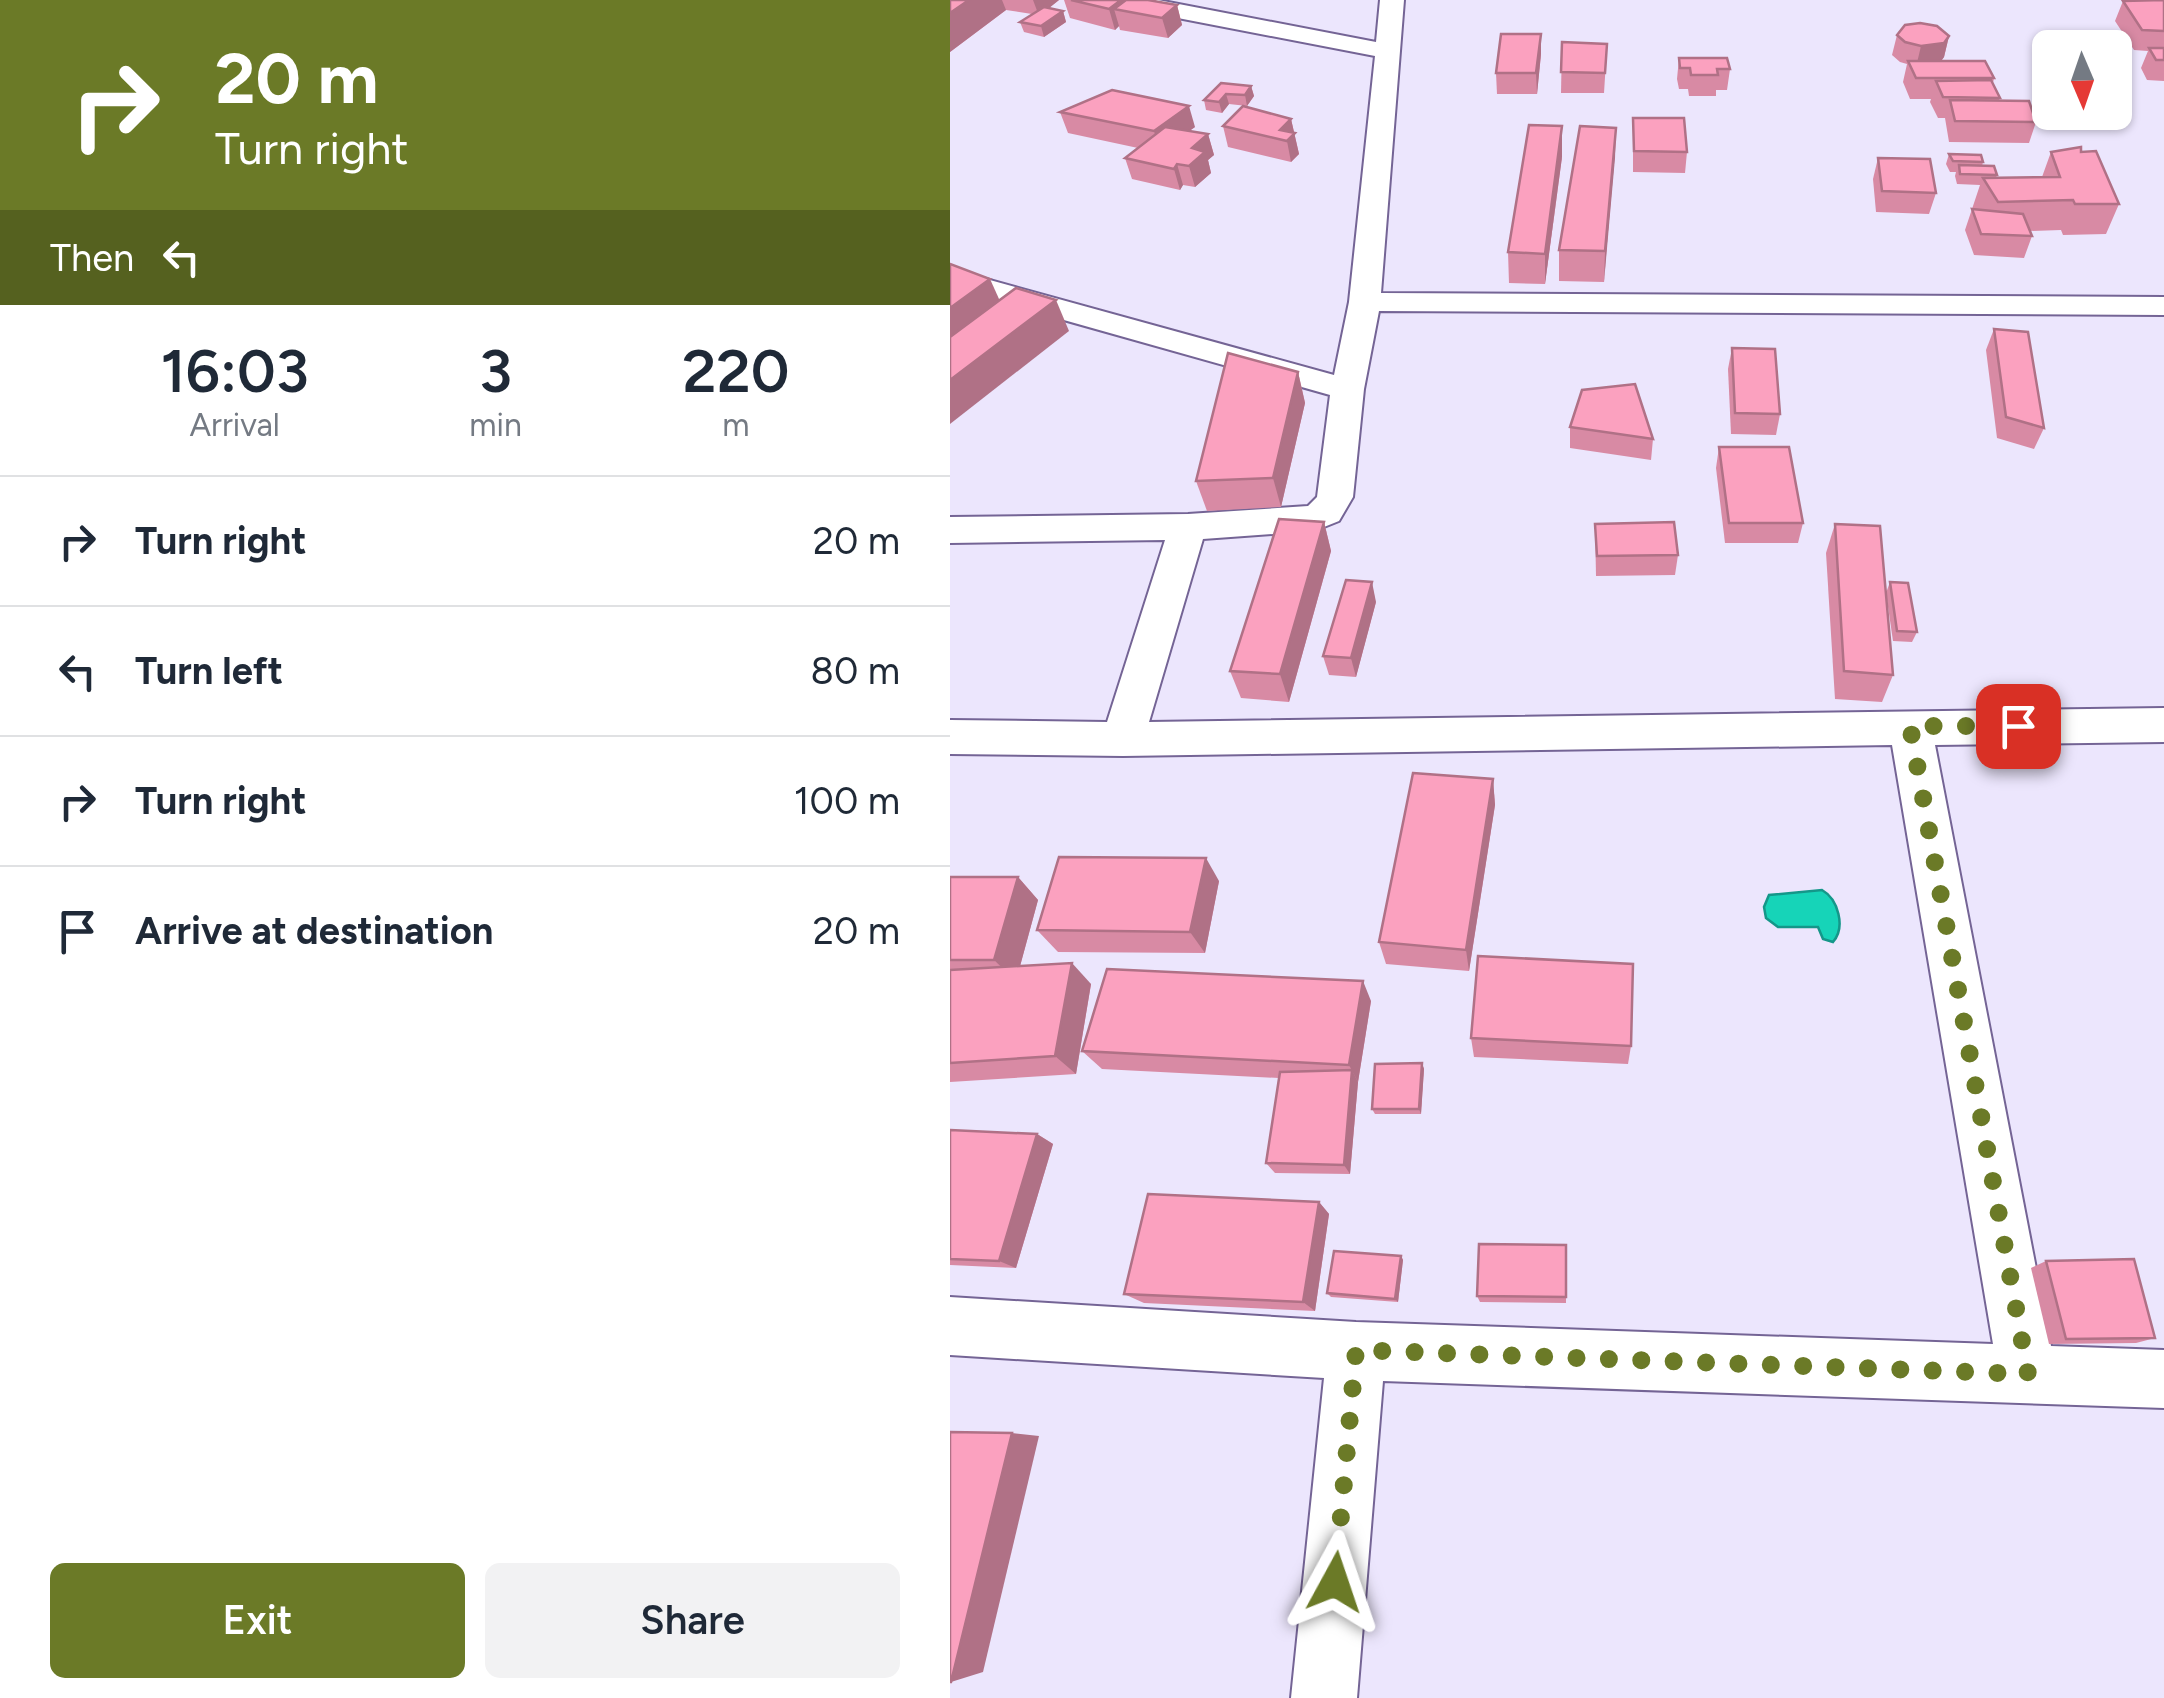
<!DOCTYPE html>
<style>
:root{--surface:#fff;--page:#f2f2f3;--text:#1f2937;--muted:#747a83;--line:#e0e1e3;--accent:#6b7a27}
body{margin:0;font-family:Figtree,sans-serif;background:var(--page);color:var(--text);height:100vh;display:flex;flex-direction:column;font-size:38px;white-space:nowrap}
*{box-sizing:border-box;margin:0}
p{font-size:32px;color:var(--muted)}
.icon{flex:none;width:55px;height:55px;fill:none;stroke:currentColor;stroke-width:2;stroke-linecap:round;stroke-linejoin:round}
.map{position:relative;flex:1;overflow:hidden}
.details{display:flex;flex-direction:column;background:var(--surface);width:950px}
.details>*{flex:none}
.hud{background:#6b7a27;color:#fff;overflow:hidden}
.needle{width:65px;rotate:178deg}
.buttons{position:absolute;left:1082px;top:30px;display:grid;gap:20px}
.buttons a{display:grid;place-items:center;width:100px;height:100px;border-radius:15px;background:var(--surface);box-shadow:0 2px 8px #0004;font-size:50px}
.pin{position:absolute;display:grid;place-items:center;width:85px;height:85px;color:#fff;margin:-42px;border-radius:20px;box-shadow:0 5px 15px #0006}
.me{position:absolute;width:110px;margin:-55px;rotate:5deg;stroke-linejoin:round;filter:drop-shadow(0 0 8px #0008)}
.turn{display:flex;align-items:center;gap:35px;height:210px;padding:0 50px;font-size:45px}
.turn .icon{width:130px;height:130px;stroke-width:2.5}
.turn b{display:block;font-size:70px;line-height:85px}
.then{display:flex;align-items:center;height:95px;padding:0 50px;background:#0003;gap:20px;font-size:38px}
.eta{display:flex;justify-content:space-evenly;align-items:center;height:170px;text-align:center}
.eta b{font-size:60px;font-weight:600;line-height:70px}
.button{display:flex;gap:20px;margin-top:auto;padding:20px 50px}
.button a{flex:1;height:115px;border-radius:15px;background:var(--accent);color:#fff;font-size:40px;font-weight:600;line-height:115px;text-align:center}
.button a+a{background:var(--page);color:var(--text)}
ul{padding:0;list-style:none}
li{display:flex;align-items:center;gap:30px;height:130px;padding:0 50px;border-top:2px solid var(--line)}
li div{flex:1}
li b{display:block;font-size:38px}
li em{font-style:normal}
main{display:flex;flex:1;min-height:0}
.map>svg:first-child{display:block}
</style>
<main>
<section class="details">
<div class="hud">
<div class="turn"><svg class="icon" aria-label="right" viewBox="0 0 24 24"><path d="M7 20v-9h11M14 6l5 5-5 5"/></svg><div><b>20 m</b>Turn right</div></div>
<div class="then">Then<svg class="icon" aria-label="left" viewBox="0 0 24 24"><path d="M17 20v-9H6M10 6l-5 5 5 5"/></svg></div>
</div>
<div class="eta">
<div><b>16:03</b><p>Arrival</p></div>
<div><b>3</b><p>min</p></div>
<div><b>220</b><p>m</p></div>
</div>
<ul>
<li><svg class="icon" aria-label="right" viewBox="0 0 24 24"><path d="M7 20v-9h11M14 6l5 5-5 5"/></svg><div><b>Turn right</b></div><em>20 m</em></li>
<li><svg class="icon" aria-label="left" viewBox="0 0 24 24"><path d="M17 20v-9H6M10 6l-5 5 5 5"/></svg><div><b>Turn left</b></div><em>80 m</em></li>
<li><svg class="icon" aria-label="right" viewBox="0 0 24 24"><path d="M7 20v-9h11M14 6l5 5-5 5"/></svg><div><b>Turn right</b></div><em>100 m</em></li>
<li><svg class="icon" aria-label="arrive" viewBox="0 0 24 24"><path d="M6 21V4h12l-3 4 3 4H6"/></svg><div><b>Arrive at destination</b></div><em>20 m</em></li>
</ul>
<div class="button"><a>Exit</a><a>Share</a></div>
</section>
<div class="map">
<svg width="1214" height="1698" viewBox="0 0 1214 1698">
<rect width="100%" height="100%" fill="#ece6fd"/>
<!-- water -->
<path fill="#16d4b8" stroke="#149789" stroke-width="2.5" d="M872 890C888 899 896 927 883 942L873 939 868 927H828L816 918 814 907 819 895Z"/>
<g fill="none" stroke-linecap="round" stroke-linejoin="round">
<!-- minor casing -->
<g stroke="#746495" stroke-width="4">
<path id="minor" d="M159 0H208L426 42 430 0H454L431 293 1214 297V315L429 311 414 389 403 497 389 521 364 531 253 539 199 722 1214 708V742L985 745 1101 1346 1214 1350V1408L433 1381 407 1698H341L374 1378 0 1355V1297L406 1322 1043 1344 942 745 173 756 0 754V720L157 722 215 540 0 543V517L238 514 358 506 367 497 380 395 0 288V269L384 375 399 302 425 56 171 7Z"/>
</g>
<!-- minor -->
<use href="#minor" fill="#fff" fill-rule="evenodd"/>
</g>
<!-- wall -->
<g fill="#d88aa4">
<path d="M0 0H109L99 8 113 11 116 22 94 37 74 32 70 22 82 14 56 10 0 52Z"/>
<path d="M114 0H198L227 5 232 25 218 38 170 30 169 26 165 30 120 18Z"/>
<path d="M1214 0V81L1197 80 1191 68 1198 51 1184 50 1165 21 1173 1Z"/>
<path d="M947 35 999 36 994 57 991 61 1044 78 1043 83 1050 98 1049 100 1086 122 1079 143 999 142 995 118H988L980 102 981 99H960L953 82 957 64 950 62 942 55Z"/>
<path d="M612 42 657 44 654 93H611Z"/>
<path d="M591 54 587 94H547L546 73Z"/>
<path d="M729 58 780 69 777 90H766V96H739L738 89H729L727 79Z"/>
<path d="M301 86 304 96 297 106 279 104 272 113 256 110 254 100Z"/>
<path d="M110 112 245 127 239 131 258 134 264 155 258 160 261 173 245 187 233 185 230 190 182 179 175 158 188 148 118 133Z"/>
<path d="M683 118 737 152 735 173 683 172Z"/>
<path d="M341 119 349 154 341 162 278 147 273 126Z"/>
<path d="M666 128 654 282 609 281V250Z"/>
<path d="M1101 152H1131L1169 204 1156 234 1113 235 1111 230 1080 231 1082 236 1074 258 1024 255 1015 230 1030 185 1007 184 1005 176 1006 172H1000L996 164 999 154 1033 162 1032 166 1047 175 1046 178 1092 177Z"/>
<path d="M612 157 595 284 559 283 558 252Z"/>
<path d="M928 158 986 193 979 214 926 212 923 179Z"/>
<path d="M1044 329 1094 428 1084 449 1047 438 1036 350Z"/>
<path d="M782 348 830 414 826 435 781 434 778 369Z"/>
<path d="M348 372 355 403 331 507 257 511 246 481Z"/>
<path d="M620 427 703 439 701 460 620 448Z"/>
<path d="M769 447 853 523 848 543H775L766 468Z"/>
<path d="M374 522 381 551 339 702 291 698 280 671Z"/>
<path d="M645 524 728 555 725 575 646 576Z"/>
<path d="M885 524 943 675 932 702 885 699 876 553Z"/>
<path d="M940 582 967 632 962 642 943 641 936 593Z"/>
<path d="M426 602 406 677 379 675 373 656Z"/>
<path d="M543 779 545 805 519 971 436 964 429 942Z"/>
<path d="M0 877H68L88 900 70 966 141 984 126 1074 0 1082Z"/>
<path d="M269 881 255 953 108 952 87 930Z"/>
<path d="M421 1001 408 1082 400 1174 325 1173 316 1163 329 1078 152 1069 132 1051Z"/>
<path d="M521 1038 681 1046 678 1064 524 1057Z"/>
<path d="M472 1063 474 1069 471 1114H425L422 1109Z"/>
<path d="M0 1130 87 1134 103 1144 66 1268 0 1265Z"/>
<path d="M369 1202 379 1214 365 1311 194 1303 174 1294Z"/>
<path d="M616 1245V1303L530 1302 527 1296Z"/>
<path d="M451 1256 453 1260 448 1302 381 1297 377 1293Z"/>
<path d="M1096 1261 1205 1338 1186 1343 1099 1344 1081 1268Z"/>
</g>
<!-- shaded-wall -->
<g fill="#b07186">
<path d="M19 0H52L56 10 0 52V13Z"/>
<path d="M83 0H109L89 16Z"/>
<path d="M171 0H177L164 9 169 26 165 30 159 9Z"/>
<path d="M227 5 232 25 218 38 212 18Z"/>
<path d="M113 11 116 22 94 37 91 26Z"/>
<path d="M591 34V54L587 94 586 73Z"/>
<path d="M999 36 994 57 989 64 966 67 971 46Z"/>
<path d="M301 86 304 96 297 106 295 95Z"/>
<path d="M276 94 279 104 272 113 269 102Z"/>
<path d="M239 106 245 127 210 152 204 131Z"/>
<path d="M341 119 349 154 341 162 337 141 330 130Z"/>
<path d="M612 126V157L595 284V254Z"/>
<path d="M666 128 665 158 654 282 655 251Z"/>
<path d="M258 134 264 155 258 160 261 173 245 187 239 166 242 148Z"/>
<path d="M227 164 233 185 230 190 224 169Z"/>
<path d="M40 279 54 310 0 351V308Z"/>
<path d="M106 300 119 331 0 424V380Z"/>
<path d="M348 372 355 403 331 507 323 478Z"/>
<path d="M374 522 381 551 339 702 330 674Z"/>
<path d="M422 582 426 602 406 677 401 658Z"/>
<path d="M543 779 545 805 519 971 516 950Z"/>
<path d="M256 858 269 881 255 953 240 932Z"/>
<path d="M68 877 88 900 66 981 44 960Z"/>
<path d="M122 963 141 984 126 1074 105 1056Z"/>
<path d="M413 981 421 1001 408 1082 399 1065Z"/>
<path d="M472 1063 474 1069 471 1114 469 1109Z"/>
<path d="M402 1070 408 1082 400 1174 394 1165Z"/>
<path d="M87 1134 103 1144 66 1268 49 1261Z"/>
<path d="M369 1202 379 1214 365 1311 353 1302Z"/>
<path d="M451 1256 453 1260 448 1302 445 1299Z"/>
<path d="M62 1433 89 1436 33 1672 1 1682Z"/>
</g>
<!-- building -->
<g fill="#fba1bf" stroke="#b07186" stroke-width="2.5">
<path d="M0 0H19L0 13Z"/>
<path d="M121 0H171L159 9Z"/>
<path d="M176 0H198L227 5 212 18 164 9Z"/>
<path d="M1214 0V31L1192 30 1173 1Z"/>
<path d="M94 7 113 11 91 26 70 22Z"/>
<path d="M970 23 987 26 999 36 994 43 971 46 955 42 947 35 955 25Z"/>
<path d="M551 34H591L586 73H546Z"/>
<path d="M612 42 657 44 655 73 611 72Z"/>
<path d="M1199 48H1214V60H1206Z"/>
<path d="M729 58H777L780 69H767L768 75H741L740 68H730Z"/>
<path d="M958 61H1035L1044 78H966Z"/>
<path d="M1041 80 1050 98 993 97 986 81Z"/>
<path d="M271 83 301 86 295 95 276 94 269 102 254 100Z"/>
<path d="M162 90 239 106 204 131 110 112Z"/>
<path d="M1000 100 1079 101 1086 122 1005 121Z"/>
<path d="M293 106 341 119 330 130 345 133 337 141 273 126Z"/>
<path d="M683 118H734L737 152 684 151Z"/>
<path d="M579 125 612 126 595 254 558 252Z"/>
<path d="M630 126 666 128 655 251 609 250Z"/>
<path d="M215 127 258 134 242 148 255 152 239 166 227 164 224 169 175 158Z"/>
<path d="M1131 147V152L1146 151 1169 204H1125L1123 200 1048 202 1033 178 1110 177 1101 152Z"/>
<path d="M999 154 1031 155 1033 162 1003 161Z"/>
<path d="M928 158 980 159 986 193 932 191Z"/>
<path d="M1009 165 1044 166 1047 175 1010 174Z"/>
<path d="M1022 209 1073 214 1082 236 1031 234Z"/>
<path d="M0 264 40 279 0 308Z"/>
<path d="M66 288 106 300 0 380V337Z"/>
<path d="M1044 329 1078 332 1094 428 1056 417Z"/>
<path d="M782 348 825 349 830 414 785 413Z"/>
<path d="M278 353 348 372 323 478 246 481Z"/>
<path d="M685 384 703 439 620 427 632 390Z"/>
<path d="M769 447H839L853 523H779Z"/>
<path d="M329 519 374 522 330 674 280 671Z"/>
<path d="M724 522 728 555 647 556 645 524Z"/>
<path d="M885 524 930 526 943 675 894 671Z"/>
<path d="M396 580 422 582 401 658 373 656Z"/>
<path d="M940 582 958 583 967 632 947 631Z"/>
<path d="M463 773 543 779 516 950 429 942Z"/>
<path d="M109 857 256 858 240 932 87 930Z"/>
<path d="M0 877H68L44 960H0Z"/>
<path d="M528 956 683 964 681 1046 521 1038Z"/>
<path d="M122 963 105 1056 0 1063V970Z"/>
<path d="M157 969 413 981 399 1065 132 1051Z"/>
<path d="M472 1063 469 1109H422L425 1064Z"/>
<path d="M402 1070 394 1165 316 1163 330 1072Z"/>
<path d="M0 1130 87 1134 49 1261 0 1259Z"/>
<path d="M198 1194 369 1202 353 1302 174 1294Z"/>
<path d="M529 1244 616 1245V1297L527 1296Z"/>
<path d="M384 1251 451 1256 445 1299 377 1293Z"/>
<path d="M1184 1259 1205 1338 1116 1339 1096 1261Z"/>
<path d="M0 1432 62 1433 1 1682H0Z"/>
</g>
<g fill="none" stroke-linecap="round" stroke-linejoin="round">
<!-- route -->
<path stroke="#6b7a27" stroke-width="18" stroke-dasharray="0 32.4" d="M385 1582 406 1350 1078 1374 960 726H1068"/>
</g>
</svg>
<div class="buttons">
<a><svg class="needle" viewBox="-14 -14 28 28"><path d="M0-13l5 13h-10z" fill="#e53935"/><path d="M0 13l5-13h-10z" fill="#747a83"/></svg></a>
</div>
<div class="pin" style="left:1068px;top:726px;background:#d93025"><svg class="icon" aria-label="arrive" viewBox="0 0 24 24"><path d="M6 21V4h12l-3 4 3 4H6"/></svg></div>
<svg class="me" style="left:385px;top:1582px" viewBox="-20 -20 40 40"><path d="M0-17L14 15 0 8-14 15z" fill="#6b7a27" stroke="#fff" stroke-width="4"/></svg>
</div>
</main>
